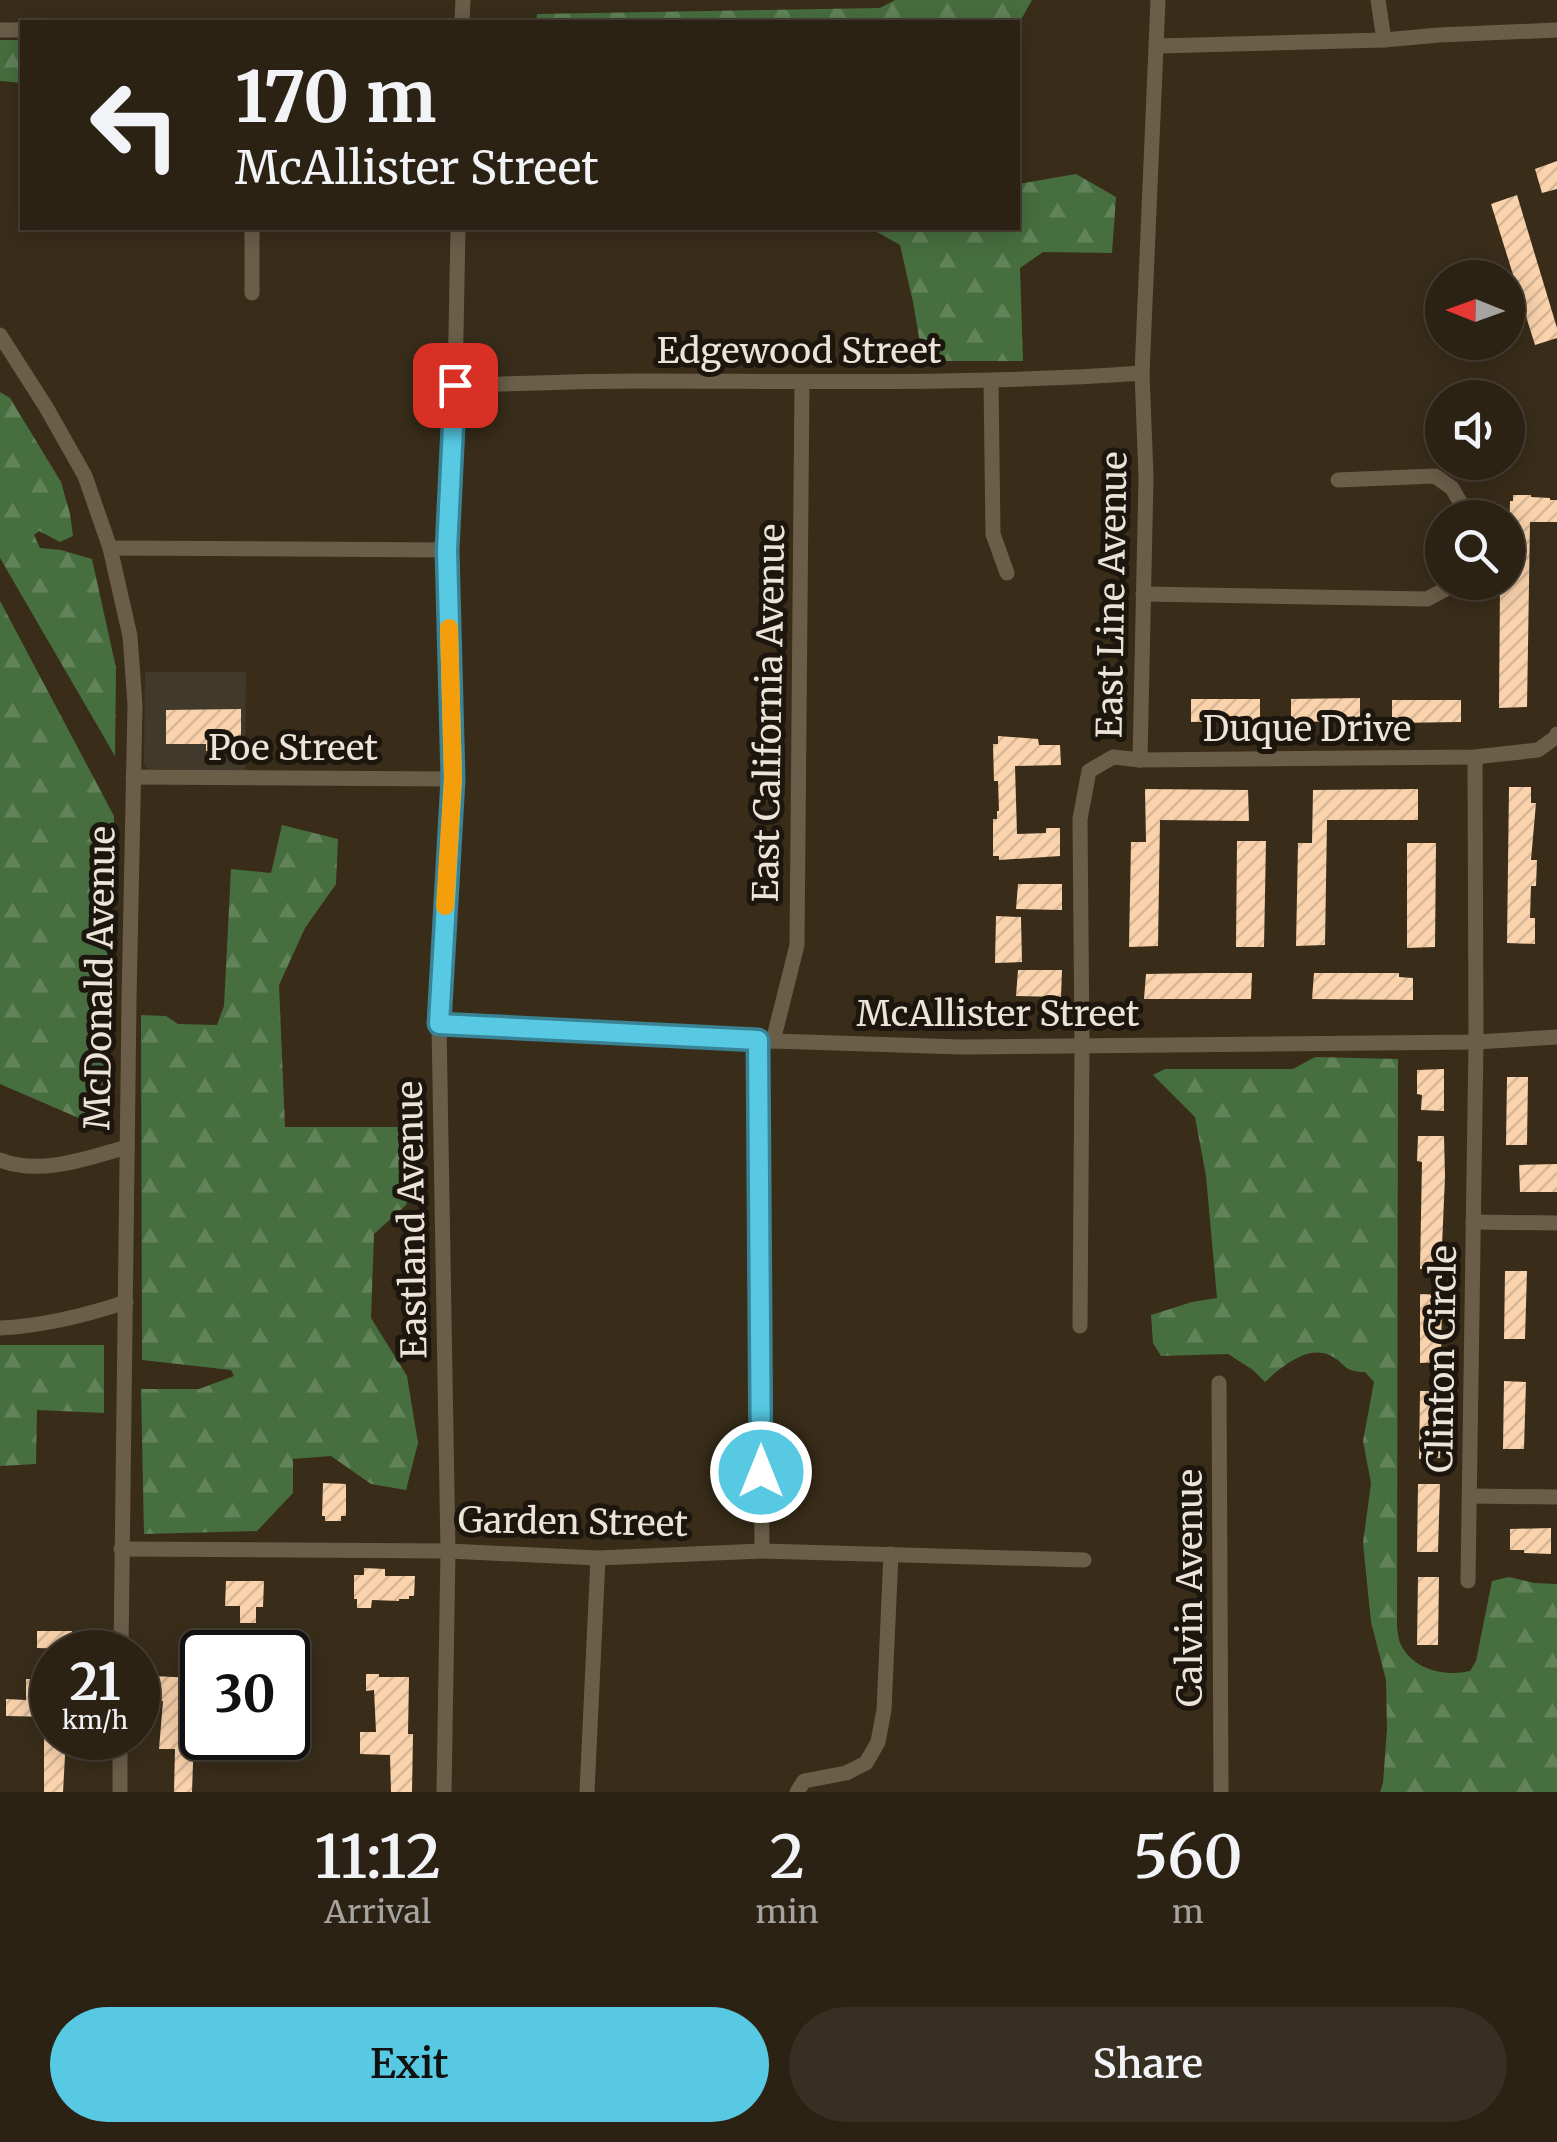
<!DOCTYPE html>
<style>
:root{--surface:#2b2214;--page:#372f22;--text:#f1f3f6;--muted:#a6a4a0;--line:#473f34;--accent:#58c9e3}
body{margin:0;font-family:Merriweather,serif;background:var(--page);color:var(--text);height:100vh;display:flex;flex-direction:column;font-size:38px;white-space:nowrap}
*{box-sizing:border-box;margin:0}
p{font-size:32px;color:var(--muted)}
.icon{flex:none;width:55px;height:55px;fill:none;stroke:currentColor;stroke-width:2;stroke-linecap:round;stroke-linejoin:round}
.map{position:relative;height:1792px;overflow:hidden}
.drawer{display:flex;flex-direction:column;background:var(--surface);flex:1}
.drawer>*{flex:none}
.hud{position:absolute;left:20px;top:20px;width:1000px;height:210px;border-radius:0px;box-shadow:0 5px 25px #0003,0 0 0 2px var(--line);background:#2b2214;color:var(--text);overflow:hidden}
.needle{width:65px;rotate:271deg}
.buttons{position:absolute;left:1425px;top:260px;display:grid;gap:20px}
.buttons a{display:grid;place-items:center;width:100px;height:100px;border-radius:50%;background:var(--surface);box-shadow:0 5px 25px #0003,0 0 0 2px var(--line);font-size:50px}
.speed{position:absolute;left:30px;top:1630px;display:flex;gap:20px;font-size:50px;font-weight:700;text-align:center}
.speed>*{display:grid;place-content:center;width:130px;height:130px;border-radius:50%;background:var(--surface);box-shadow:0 5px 25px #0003,0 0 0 2px var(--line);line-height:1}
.speed small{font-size:25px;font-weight:400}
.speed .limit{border:5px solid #111;border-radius:15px;background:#fff;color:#111}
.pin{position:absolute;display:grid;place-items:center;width:85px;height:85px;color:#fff;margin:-42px;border-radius:20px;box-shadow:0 5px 15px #0006}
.me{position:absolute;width:110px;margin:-55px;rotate:0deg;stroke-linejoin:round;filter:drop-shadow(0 0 8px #0008)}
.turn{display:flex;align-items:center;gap:35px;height:210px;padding:0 50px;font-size:45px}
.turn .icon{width:130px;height:130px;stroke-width:2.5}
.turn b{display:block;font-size:70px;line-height:85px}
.eta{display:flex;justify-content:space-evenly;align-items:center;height:170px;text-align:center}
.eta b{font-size:60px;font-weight:600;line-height:70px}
.action{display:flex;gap:20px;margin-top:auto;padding:20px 50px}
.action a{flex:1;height:115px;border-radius:60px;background:var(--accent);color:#111;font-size:40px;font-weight:600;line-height:115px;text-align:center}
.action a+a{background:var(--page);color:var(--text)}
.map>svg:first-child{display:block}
</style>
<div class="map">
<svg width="1557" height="1792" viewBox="0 0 1557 1792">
<defs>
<pattern id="forest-firs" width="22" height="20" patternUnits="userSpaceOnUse" patternTransform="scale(2.5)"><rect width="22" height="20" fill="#476e3f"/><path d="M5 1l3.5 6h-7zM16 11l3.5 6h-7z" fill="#62835a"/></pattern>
<pattern id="building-hatch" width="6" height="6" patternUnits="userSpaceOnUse" patternTransform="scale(2.5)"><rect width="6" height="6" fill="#fad3ac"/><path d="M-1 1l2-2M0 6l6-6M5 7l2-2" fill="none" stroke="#d6b697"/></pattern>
</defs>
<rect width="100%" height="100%" fill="#392d1a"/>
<!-- education -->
<path fill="#413929" d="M145 672H246L245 771 149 769 146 767 144 763Z"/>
<!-- forest -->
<g fill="url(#forest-firs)">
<path d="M895 0H1032L1018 25V22H536L537 14 880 8Z"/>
<path d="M0 40H22V83L0 81Z"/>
<path d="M1076 174 1116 197 1112 253 1043 252 1020 268 1023 361H923L913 302 900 245 870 228H1018V184Z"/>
<path d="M0 392 10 398 61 482 70 514 73 536 60 542 39 531 34 535 40 548 61 550 92 559 116 668 115 756 0 558Z"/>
<path d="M0 601 114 816 109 1091 102 1122H88L0 1084Z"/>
<path d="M282 825 338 839 336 884 305 928 279 985 285 1127H419L422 1165 406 1205 374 1234 371 1318 407 1376 418 1443 406 1490 371 1484 331 1456 293 1459V1493L257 1531 144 1534 141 1389H199L234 1376 231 1370 142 1360 141 1015 166 1016 178 1024 217 1025 224 1006 231 869 271 873Z"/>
<path d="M1315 1057 1398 1059 1397 1627C1398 1633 1398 1638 1400 1643 1412 1670 1445 1677 1470 1671L1476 1661 1492 1581 1509 1577 1534 1583 1557 1584V1792H1380L1383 1783 1387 1729 1386 1680 1371 1622 1363 1543 1371 1483 1363 1441 1374 1382 1365 1372C1341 1372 1346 1362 1329 1355 1307 1345 1280 1368 1265 1382L1253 1370 1228 1354 1161 1356 1153 1343 1151 1315 1192 1302 1217 1298 1206 1176 1195 1117 1153 1075 1165 1069H1293Z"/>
<path d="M0 1345H104V1413L37 1410 36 1464 0 1466Z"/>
</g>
<!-- building -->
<g fill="url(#building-hatch)">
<path d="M1557 161V189L1542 193 1535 169Z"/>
<path d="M1517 195 1557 328V338L1535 345 1491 204Z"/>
<path d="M1513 495H1531V497L1550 498V500H1557V522H1530L1527 707 1499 708 1500 582H1508L1510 501H1513Z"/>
<path d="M1360 698V721L1291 722V699Z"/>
<path d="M1191 699H1260V721L1191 722Z"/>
<path d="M1392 700H1461V722L1392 723Z"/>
<path d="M241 709V745L225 744V751H206V744H166V710Z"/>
<path d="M998 736 1038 739 1039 745H1060L1061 765 1015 766 1017 834 1046 833V828H1060V856L999 860V856H993V819H997V811H999L998 781H994L993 744H998Z"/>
<path d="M1509 787H1531V803H1536L1531 860H1537L1536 886H1531L1530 918H1535V944L1507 943Z"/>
<path d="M1145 789 1248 790 1249 821 1160 820 1158 946 1129 947 1131 842H1146Z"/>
<path d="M1418 789V820H1327L1325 945 1296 946 1298 843H1312L1313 790Z"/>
<path d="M1237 841H1266L1264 947H1236Z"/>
<path d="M1407 843H1436L1435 947 1407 948Z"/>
<path d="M1018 884H1062V910L1016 909Z"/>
<path d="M996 916 1021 917 1022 962 995 963Z"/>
<path d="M1018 970H1062L1061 997 1016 996Z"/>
<path d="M1207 973H1252L1251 999H1144L1146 974Z"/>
<path d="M1314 973H1399V977L1413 978V1000L1312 999Z"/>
<path d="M1444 1069V1111L1421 1110 1422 1095 1417 1094V1070Z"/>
<path d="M1507 1077H1528L1527 1145H1506Z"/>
<path d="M1418 1136H1444L1445 1177 1441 1269H1420L1422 1162 1417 1161Z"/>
<path d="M1557 1164V1192H1520L1519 1165Z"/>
<path d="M1505 1271H1527L1525 1339H1504Z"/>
<path d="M1420 1294 1442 1295 1441 1362 1420 1363Z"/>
<path d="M1504 1381 1526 1382 1524 1449H1503Z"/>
<path d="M1420 1391H1442L1440 1458 1419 1459Z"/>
<path d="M323 1483 346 1484V1516H341V1521H325V1516H322Z"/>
<path d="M1418 1484H1440L1438 1552H1417Z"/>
<path d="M1551 1528V1554L1524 1553V1550H1510V1529Z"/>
<path d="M364 1568 385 1569V1576H415L414 1596H409V1599H399V1601L372 1600 371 1608H357V1599H354V1575H364Z"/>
<path d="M1418 1577H1439L1438 1645H1417Z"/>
<path d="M226 1581H264L263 1607H256V1623H240V1606H225Z"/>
<path d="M37 1631H72L71 1649 37 1648Z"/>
<path d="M366 1674H379V1677H409L408 1734H413L412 1792H391L390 1755 360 1754V1732H376L374 1690 366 1691Z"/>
<path d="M152 1676 196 1678 192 1792H174L175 1749H159L163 1701H152Z"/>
<path d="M26 1679H52V1717L6 1716V1699L26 1700Z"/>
<path d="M44 1738H66L63 1792H44Z"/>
</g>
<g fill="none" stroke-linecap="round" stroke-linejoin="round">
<!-- street -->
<g stroke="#6b5e49" stroke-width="15">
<path d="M1378 0 1384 40"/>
<path d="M462 22 463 0"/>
<path d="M0 30H22"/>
<path d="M1158 46 1384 40 1439 35 1557 30"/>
<path d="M252 293V228"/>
<path d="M0 335 46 407 85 476 110 548 130 636 135 705 129 1001 121 1652"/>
<path d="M991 381 993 534 1007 573"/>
<path d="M455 385C516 384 577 381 638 381 806 381 974 385 1142 373"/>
<path d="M1338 480 1435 476 1452 488 1464 509V518"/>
<path d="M110 548 447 550"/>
<path d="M1143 594 1427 599 1444 590 1448 582"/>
<path d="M1140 760 1146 477 1142 373 1158 0"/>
<path d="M133 777 453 779"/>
<path d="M439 1024 773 1041 961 1047 1476 1042 1557 1037"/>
<path d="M758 1040 762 1551"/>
<path d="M773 1041 797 945 802 382"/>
<path d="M0 1160C40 1176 88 1158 127 1147"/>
<path d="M1473 1222 1557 1223"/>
<path d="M1080 1326 1082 1046 1080 819 1089 771 1113 757 1140 760 1475 757 1538 750 1556 737 1557 734"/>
<path d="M0 1328C44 1326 84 1316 126 1302"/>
<path d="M1219 1383 1221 1792"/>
<path d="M1470 1496 1557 1497"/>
<path d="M121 1549 448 1551 598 1558 762 1551 1084 1560"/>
<path d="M1468 1581 1476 1042 1475 757"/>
<path d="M120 1792V1738"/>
<path d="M444 1792 448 1551 439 1024 453 779 447 550 455 385 458 228"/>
<path d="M587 1792 598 1558"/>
<path d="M797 1792 804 1781 846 1773 866 1763 878 1742 884 1710 891 1554"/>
</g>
</g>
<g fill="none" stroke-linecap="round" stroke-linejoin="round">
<!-- route casing -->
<g stroke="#398394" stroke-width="25">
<path id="route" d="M455 385 447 550 453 779 439 1024 758 1040 761 1472"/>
</g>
<!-- route -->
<use href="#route" stroke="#58c9e3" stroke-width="18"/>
<!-- slow -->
<path stroke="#f59e0b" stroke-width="18" d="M445 906 453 779 449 628"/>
</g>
<g text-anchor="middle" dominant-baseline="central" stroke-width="10" stroke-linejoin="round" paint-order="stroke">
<!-- street labels -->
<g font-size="35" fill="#ece4d8" stroke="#1c160e">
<text x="799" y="351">Edgewood Street</text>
<text transform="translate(1112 595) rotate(-89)">East Line Avenue</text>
<text transform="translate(769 713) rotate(-89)">East California Avenue</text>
<text x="1307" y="729">Duque Drive</text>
<text x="293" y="748">Poe Street</text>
<text transform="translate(100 978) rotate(-89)">McDonald Avenue</text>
<text x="998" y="1014">McAllister Street</text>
<text transform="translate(412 1220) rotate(-91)">Eastland Avenue</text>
<text transform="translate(1442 1359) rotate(-89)">Clinton Circle</text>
<text transform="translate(573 1522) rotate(1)">Garden Street</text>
<text transform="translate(1190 1588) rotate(-90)">Calvin Avenue</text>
</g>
</g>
</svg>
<div class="buttons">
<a><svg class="needle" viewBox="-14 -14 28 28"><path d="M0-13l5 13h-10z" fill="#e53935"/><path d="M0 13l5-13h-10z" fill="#a6a4a0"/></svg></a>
<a><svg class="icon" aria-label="sound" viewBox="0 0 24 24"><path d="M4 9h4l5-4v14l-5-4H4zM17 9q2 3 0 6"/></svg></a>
<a><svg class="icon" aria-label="search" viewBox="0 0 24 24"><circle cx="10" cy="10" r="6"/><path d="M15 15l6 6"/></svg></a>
</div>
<div class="speed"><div>21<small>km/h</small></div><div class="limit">30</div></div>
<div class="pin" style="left:455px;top:385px;background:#d93025"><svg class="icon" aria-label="arrive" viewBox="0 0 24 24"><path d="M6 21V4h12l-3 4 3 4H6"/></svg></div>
<svg class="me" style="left:761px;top:1472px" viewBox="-20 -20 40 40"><circle r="17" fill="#58c9e3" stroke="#fff" stroke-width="3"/><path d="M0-11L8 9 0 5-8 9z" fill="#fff"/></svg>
<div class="hud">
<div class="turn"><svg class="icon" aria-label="left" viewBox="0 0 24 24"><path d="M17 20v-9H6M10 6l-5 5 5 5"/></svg><div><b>170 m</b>McAllister Street</div></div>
</div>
</div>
<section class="drawer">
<div class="eta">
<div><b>11:12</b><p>Arrival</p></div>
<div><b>2</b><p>min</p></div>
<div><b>560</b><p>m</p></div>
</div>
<div class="action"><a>Exit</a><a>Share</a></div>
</section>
